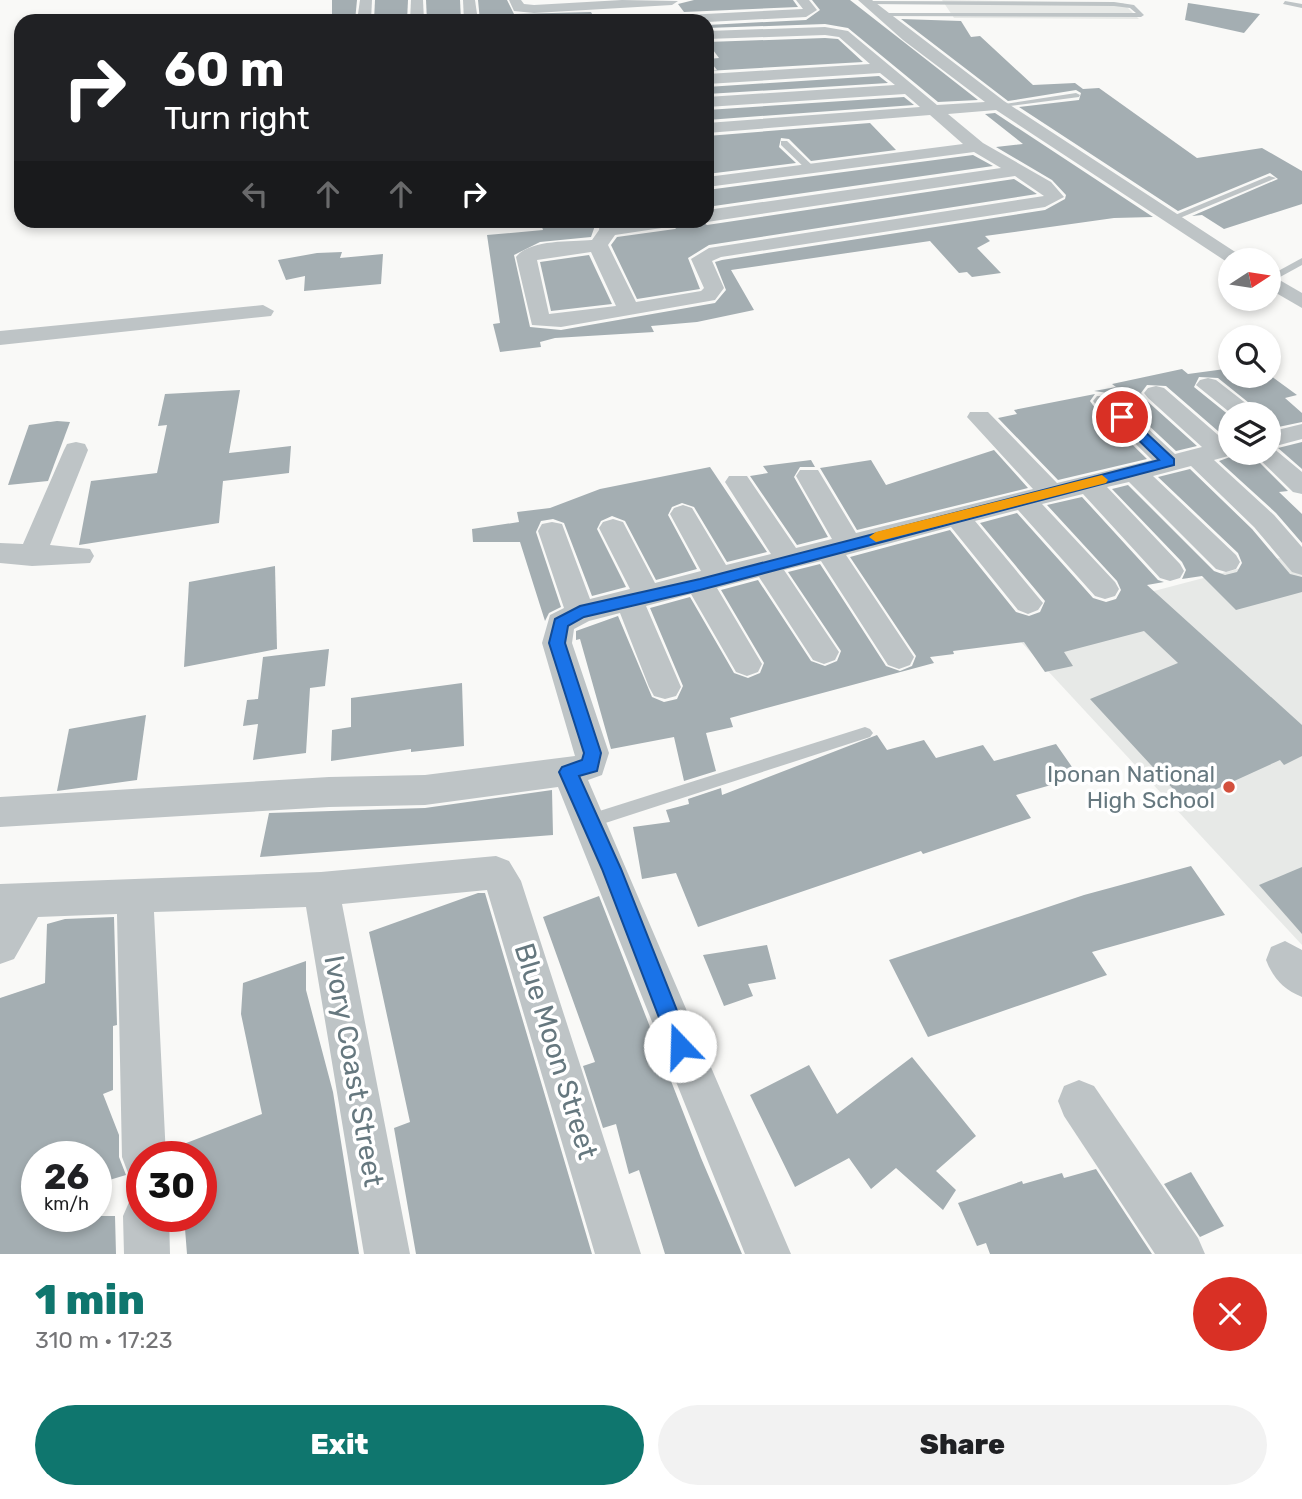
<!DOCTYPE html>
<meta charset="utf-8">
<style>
:root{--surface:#fff;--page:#f2f2f2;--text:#202124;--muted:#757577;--accent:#0f766e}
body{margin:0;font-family:Rubik,sans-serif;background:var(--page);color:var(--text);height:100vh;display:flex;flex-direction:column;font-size:26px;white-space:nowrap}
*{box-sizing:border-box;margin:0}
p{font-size:23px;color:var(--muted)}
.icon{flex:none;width:38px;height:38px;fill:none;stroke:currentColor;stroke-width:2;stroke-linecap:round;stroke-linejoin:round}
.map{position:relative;height:1254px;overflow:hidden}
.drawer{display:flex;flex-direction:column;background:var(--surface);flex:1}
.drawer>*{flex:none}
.guide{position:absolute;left:14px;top:14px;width:700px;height:214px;border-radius:21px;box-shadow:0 4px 10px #0003;background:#202124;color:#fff;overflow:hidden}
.needle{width:46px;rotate:78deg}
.fabs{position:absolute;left:1218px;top:248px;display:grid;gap:14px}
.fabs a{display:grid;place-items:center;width:63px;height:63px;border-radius:50%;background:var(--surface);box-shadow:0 4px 10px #0003;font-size:35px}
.speed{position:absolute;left:21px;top:1141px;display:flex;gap:14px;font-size:35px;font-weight:700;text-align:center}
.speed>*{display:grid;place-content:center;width:91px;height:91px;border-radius:50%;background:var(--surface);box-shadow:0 4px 10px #0003;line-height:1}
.speed small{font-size:18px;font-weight:400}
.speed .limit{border:10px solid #d22;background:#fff;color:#111}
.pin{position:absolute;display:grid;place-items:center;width:60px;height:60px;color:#fff;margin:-30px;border:4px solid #fff;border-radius:50%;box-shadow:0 2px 7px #0007}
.me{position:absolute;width:77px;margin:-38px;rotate:339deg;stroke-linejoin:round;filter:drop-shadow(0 0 5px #0008)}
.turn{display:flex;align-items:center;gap:24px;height:147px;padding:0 35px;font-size:32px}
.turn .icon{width:91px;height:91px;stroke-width:2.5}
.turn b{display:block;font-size:49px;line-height:60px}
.lanes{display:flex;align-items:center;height:66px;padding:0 35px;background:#0003;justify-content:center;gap:35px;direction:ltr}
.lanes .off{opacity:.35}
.round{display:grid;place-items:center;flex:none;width:74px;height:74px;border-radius:37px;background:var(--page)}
.overview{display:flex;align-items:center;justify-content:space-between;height:119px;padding:0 35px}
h1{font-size:42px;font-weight:800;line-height:52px;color:var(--accent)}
.action{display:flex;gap:14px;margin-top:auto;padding:14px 35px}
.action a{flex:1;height:80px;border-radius:42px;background:var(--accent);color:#fff;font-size:28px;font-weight:800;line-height:80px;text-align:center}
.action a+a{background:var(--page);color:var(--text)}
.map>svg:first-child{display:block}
</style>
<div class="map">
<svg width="1302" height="1254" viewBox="0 0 1302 1254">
<rect width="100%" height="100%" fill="#f9f9f7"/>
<!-- built -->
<g fill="#e7e9e7">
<path d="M942 0 1123 3 1139 19 954 18Z"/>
<path d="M1302 552V945L1009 629Z"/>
</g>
<!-- building -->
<g fill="#a4aeb2">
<path d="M332 0H357L355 21H332Z"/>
<path d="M375 0H408L407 21H374Z"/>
<path d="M426 0H460L461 21H427Z"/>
<path d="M478 0H507L514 14 591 12 596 21H480Z"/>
<path d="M694 0H793L798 7 684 12 678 4Z"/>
<path d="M812 0H850L978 100 938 102 848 28 825 24 707 28V25L806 20 820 10Z"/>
<path d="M1188 3 1260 14 1244 33 1185 20Z"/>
<path d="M901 19 961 21 971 37 980 36 1033 85 1075 83 1083 89 1099 88 1197 158 1262 148 1302 171V204L1224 229 1202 215 1192 216 1278 179 1270 173 1178 211 1019 107 1079 100 1081 93 1076 90 1008 101Z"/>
<path d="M825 38 838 39 863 62 707 71 717 70 708 59 719 58 707 42Z"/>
<path d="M879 76 888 83 707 94V87Z"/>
<path d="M904 97 914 105 707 120V110Z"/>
<path d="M995 113 1153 217 1114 218 985 236 990 241 977 248 1001 273 972 277 967 272 959 273 930 241 731 270 754 310 697 322 651 326 654 332 555 338 540 342 541 347 500 352 493 324 500 323 487 235 543 230 542 227 578 224 577 220H597L591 237 540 242 514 255 530 327 561 330 715 303 726 290 715 262 722 260 1045 210 1065 199 1066 195 1052 180 996 147 1023 144 985 114Z"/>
<path d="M870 123 896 150 811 161 789 139 781 138 779 147 796 163 707 174V136Z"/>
<path d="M973 155 993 166 707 207V190Z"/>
<path d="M1014 179 1037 194 709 245 688 258 700 289 637 299 611 245 617 237 675 229 687 220H700L707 225Z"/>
<path d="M342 252 340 258 383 254 381 284 304 291 305 276 286 280 278 260 317 253Z"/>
<path d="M589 255 612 304 551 311 540 262Z"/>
<path d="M1182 369 1188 374 1225 369 1230 376H1271L1297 395 1285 398 1302 413V422L1269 429V415H1264L1218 378 1199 377 1194 387 1230 416V438H1226L1166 386 1147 385 1141 393 1146 400 1197 446 1176 451 1115 394 1094 391 1116 387 1112 384Z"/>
<path d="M240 390 229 453 291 446 289 473 223 481 219 523 79 545 91 481 157 473 167 425 158 426 165 394Z"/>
<path d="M1095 394 1090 401 1095 408 1147 459 1058 480 998 418 1017 414 1014 410Z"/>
<path d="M57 421 70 422 48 481 8 485 29 425Z"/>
<path d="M1302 442V469L1278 448Z"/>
<path d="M994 450 1028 488 857 530 820 468 871 460 886 485Z"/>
<path d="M1241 453H1250L1288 491 1279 492 1302 514V543L1276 513 1219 461Z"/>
<path d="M811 460 815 467H800L794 477 828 537 797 545 750 476 768 473 763 466Z"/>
<path d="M710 467 767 552 727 562 694 507 682 503 672 507 668 515 697 569 656 580 625 521 612 516 601 521 597 529 626 587 592 596 564 523 553 519 541 521 536 532 561 607 549 613 545 621 520 542H473L472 529 519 522 517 512 550 508 600 489Z"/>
<path d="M1190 469 1252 529 1290 574 1302 577V592L1236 610 1202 576 1182 579 1186 570 1182 562 1112 489 1128 485 1214 571 1225 575 1237 572 1242 563 1238 553 1158 477Z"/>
<path d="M1082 497 1158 580 1164 582 1147 585 1302 725V756L1284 765 1280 760 1186 803 1090 699 1178 663 1144 631 1064 652 1073 666 1045 672 1024 642 953 651 954 654 930 657 934 663 730 718 733 727 706 733 716 771 684 781 674 737 611 749 580 639 576 640V631L618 616 652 697 664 702 677 699 683 686 650 608 690 597 734 673 748 678 760 673 764 663 721 590 758 580 811 661 825 666 837 661 841 651 788 572 820 564 886 666 900 671 912 666 916 656 850 557 950 530 1016 612 1029 616 1040 612 1045 601 980 523 1017 513 1093 598 1106 602 1116 599 1121 590 1117 581 1047 505Z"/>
<path d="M275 566 277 649 184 667 189 582Z"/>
<path d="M329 649 325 686 310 688 306 753 253 760 258 724 243 726 247 700 258 699 263 657Z"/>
<path d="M462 683 464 746 411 752V749L331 761 332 730 351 727V698Z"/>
<path d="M146 715 137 780 57 791 69 729Z"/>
<path d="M877 735 887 750 924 740 936 758 983 745 994 761 1056 744 1079 777 1016 795 1031 818 923 854 921 851 698 927 676 873 642 879 633 827 670 822 666 810 689 804 688 799 721 788 722 795Z"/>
<path d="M552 790 553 835 260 857 269 813 425 808Z"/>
<path d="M1191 866 1225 915 1092 952 1107 975 928 1037 889 960 1084 895Z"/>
<path d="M1302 867V934L1259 885Z"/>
<path d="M478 893H485L592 1254H416L394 1128 410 1122 369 932Z"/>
<path d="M599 896 701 1158 742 1254H665L639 1170 629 1174 616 1124 603 1128 583 1066 595 1062 543 917Z"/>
<path d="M114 917 117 1025 113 1026V1090L103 1094 119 1135V1157L126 1175 96 1184V1157H37V1216H115L116 1254H0V998L45 983 47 924 65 919Z"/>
<path d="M767 945 776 979 748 984 753 996 724 1006 703 955Z"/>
<path d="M306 961V990L333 1092 359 1254H187L184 1216H201V1157H169L168 1150 262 1114 241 1014 243 983Z"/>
<path d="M912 1057 976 1136 936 1171 956 1190 943 1210 896 1168 871 1189 849 1158 795 1187 750 1095 809 1065 837 1114Z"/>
<path d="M1096 1169 1152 1254H990L986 1243 977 1246 958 1203 1022 1181 1023 1184 1062 1173 1064 1178Z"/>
<path d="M1191 1172 1224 1226 1200 1237 1164 1184Z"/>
</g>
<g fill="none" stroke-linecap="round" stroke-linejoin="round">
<!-- lane -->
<g fill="#bec4c6" fill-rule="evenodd">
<path d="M868 1 1114 2 1134 5 1144 15 1141 17 881 16 879 13H1136L1130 8 1114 6 866 4Z"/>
<path d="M1285 1 1302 4V8L1283 4Z"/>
<path d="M1076 93 1080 95 1079 97 1002 107 998 105Z"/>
<path d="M781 141H787L814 167V171H808L781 145Z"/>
<path d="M1269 176 1276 178 1175 220 1168 218Z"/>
<path d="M1302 258V265L1269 283V276Z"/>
<path d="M865 727 870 729 873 733 870 737 590 828 584 826 582 821 584 816 590 814Z"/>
</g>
<!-- street -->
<g fill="#bec4c6" fill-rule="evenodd">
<path d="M360 0H372L371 21H357Z"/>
<path d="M411 0H423L424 21H410Z"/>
<path d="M463 0H475L478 21H464Z"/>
<path d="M509 0H521L524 4 534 5 622 0 678 1 672 5 534 13 514 11Z"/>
<path d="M796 0H809L817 10 806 17 707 22 639 21 646 17 803 9Z"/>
<path d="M858 0H872L1004 101 1249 261H1230V264L996 110 948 114 983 143 1051 182 1064 197 1045 207 721 257 712 261 724 288 715 300 561 327 532 325 516 257C530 239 571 242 592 240L599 230 600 220H684L675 226 615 235 608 245 636 302 701 291 704 288 691 259 709 248 1044 196 1015 176 707 222 703 220H707V210L1001 168 974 152 707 187V177L963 144 930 115 707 133V123L920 107 905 94 707 107V97L895 85 880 73 707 84V74L870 64 839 37 825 35 707 39V31L825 27 848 31 937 105 985 102 903 40ZM591 252 616 306 549 314 537 260Z"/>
<path d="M1269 274 1302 293V308L1269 289Z"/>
<path d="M263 305 274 311 271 316 0 345V331Z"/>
<path d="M1208 378 1216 380 1261 415H1233L1196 385 1200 380Z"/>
<path d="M1156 386 1164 388 1225 441 1230 440V453H1239L1214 460 1274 515 1302 547V575L1292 572 1254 527 1191 466 1153 476 1236 555 1240 562 1236 569 1226 572 1216 569 1129 482 1107 487 1180 564 1184 571 1180 578 1170 581 1160 578 1083 494 1042 504 1115 582 1119 589 1115 596 1105 599 1095 596 1018 510 975 521 1043 603 1038 610 1028 614 1018 610 951 527 846 555 914 657 910 665 899 669 888 665 821 561 784 570 839 652 835 660 824 664 813 660 759 577 717 588 762 664 758 672 747 676 736 672 691 594 646 606 681 687 676 696 665 699 654 696 649 687 620 613 589 621 574 629 572 643 609 753 602 775 588 780 791 1254H745L558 787 425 805 329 807 0 827V797L329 777 425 775 575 756 542 643 550 615 564 608 538 531 542 524 552 522 562 524 590 599 630 589 599 528 603 522 613 519 623 522 655 583 701 571 670 514 674 508 683 505 692 508 726 565 771 554 725 482 729 476H747L796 548 832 539 796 476 800 470H818L856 533 1033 489 967 417 970 412H988L1057 483 1152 460 1097 406 1093 401 1097 396H1113L1175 454 1202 447 1148 398 1144 393 1148 388Z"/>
<path d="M1302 424V439L1272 447 1302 472V494L1293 492 1253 453H1269V432Z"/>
<path d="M76 442 85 444 88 450 50 545 90 549 94 556 90 563 32 566 0 563V543L23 544 64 450 67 444Z"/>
<path d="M496 856 509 861 521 881 641 1254H595L487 890 342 904 410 1254H364L306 907 154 912 166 1157H142V1178L128 1173 122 1157 117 914 38 917 14 959 0 964V884L321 872Z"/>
<path d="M1285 941 1302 950V997C1284 990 1273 978 1266 960L1271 947Z"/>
<path d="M1079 1080 1094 1086 1198 1238 1205 1254H1155L1064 1116 1058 1101 1064 1086Z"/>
<path d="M142 1195V1216H169L170 1254H124L123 1216 130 1200Z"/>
</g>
</g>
<!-- route -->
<path fill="#1a73e8" stroke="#114b97" stroke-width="2" d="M1117 414H1126L1174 459V465L700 590 584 617 568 626 565 643 601 753 597 771 579 776 621 869 691 1046 688 1054 680 1057 673 1054 602 869 559 772 562 767 582 760 584 753 549 643 555 619 580 606 700 579 1159 460 1117 419Z"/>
<!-- slow -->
<path fill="#f59e0b" d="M1102 475 1108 480 1106 483 876 542 869 537 876 532Z"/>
<!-- markers -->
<circle fill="#d3503d" stroke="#fff" stroke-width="2.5" cx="1229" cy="787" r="7"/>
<g text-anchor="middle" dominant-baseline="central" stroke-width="7" stroke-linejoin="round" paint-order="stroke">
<!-- poi labels -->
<g font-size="23" fill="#66787f" stroke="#fff" text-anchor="end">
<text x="1215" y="774">Iponan National<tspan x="1215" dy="26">High School</tspan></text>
</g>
<!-- near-street labels -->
<g font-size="28" fill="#66787f" stroke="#fff">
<text transform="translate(556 1051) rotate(73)">Blue Moon Street</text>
<text transform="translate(354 1071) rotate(80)">Ivory Coast Street</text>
</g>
</g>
</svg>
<div class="fabs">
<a><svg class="needle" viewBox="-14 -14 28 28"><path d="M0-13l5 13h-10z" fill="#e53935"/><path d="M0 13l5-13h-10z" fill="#757577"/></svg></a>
<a><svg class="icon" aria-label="search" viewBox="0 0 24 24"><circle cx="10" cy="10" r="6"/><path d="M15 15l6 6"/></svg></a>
<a><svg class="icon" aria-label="layers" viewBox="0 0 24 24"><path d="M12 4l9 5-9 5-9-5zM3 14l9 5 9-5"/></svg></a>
</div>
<div class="speed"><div>26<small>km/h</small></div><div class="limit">30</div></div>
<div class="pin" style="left:1122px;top:417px;background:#d93025"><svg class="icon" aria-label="arrive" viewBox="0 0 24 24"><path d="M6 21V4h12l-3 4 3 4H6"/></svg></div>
<svg class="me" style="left:680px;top:1046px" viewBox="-20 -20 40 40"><circle r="19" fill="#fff"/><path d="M0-13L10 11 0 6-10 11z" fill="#1a73e8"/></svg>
<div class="guide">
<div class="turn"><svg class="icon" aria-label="right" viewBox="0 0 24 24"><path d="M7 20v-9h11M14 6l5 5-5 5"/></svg><div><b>60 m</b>Turn right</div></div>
<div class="lanes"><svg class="icon off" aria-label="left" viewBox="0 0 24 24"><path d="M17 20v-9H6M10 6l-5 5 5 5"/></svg><svg class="icon off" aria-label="ahead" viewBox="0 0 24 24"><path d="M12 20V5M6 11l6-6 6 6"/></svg><svg class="icon off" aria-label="ahead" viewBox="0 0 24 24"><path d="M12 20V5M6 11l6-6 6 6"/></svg><svg class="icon" aria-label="right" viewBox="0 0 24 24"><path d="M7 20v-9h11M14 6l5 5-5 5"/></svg></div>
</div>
</div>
<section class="drawer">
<div class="overview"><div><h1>1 min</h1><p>310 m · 17:23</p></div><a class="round" style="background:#d93025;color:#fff"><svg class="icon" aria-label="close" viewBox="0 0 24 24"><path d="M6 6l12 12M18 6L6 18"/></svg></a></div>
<div class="action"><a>Exit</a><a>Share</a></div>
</section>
